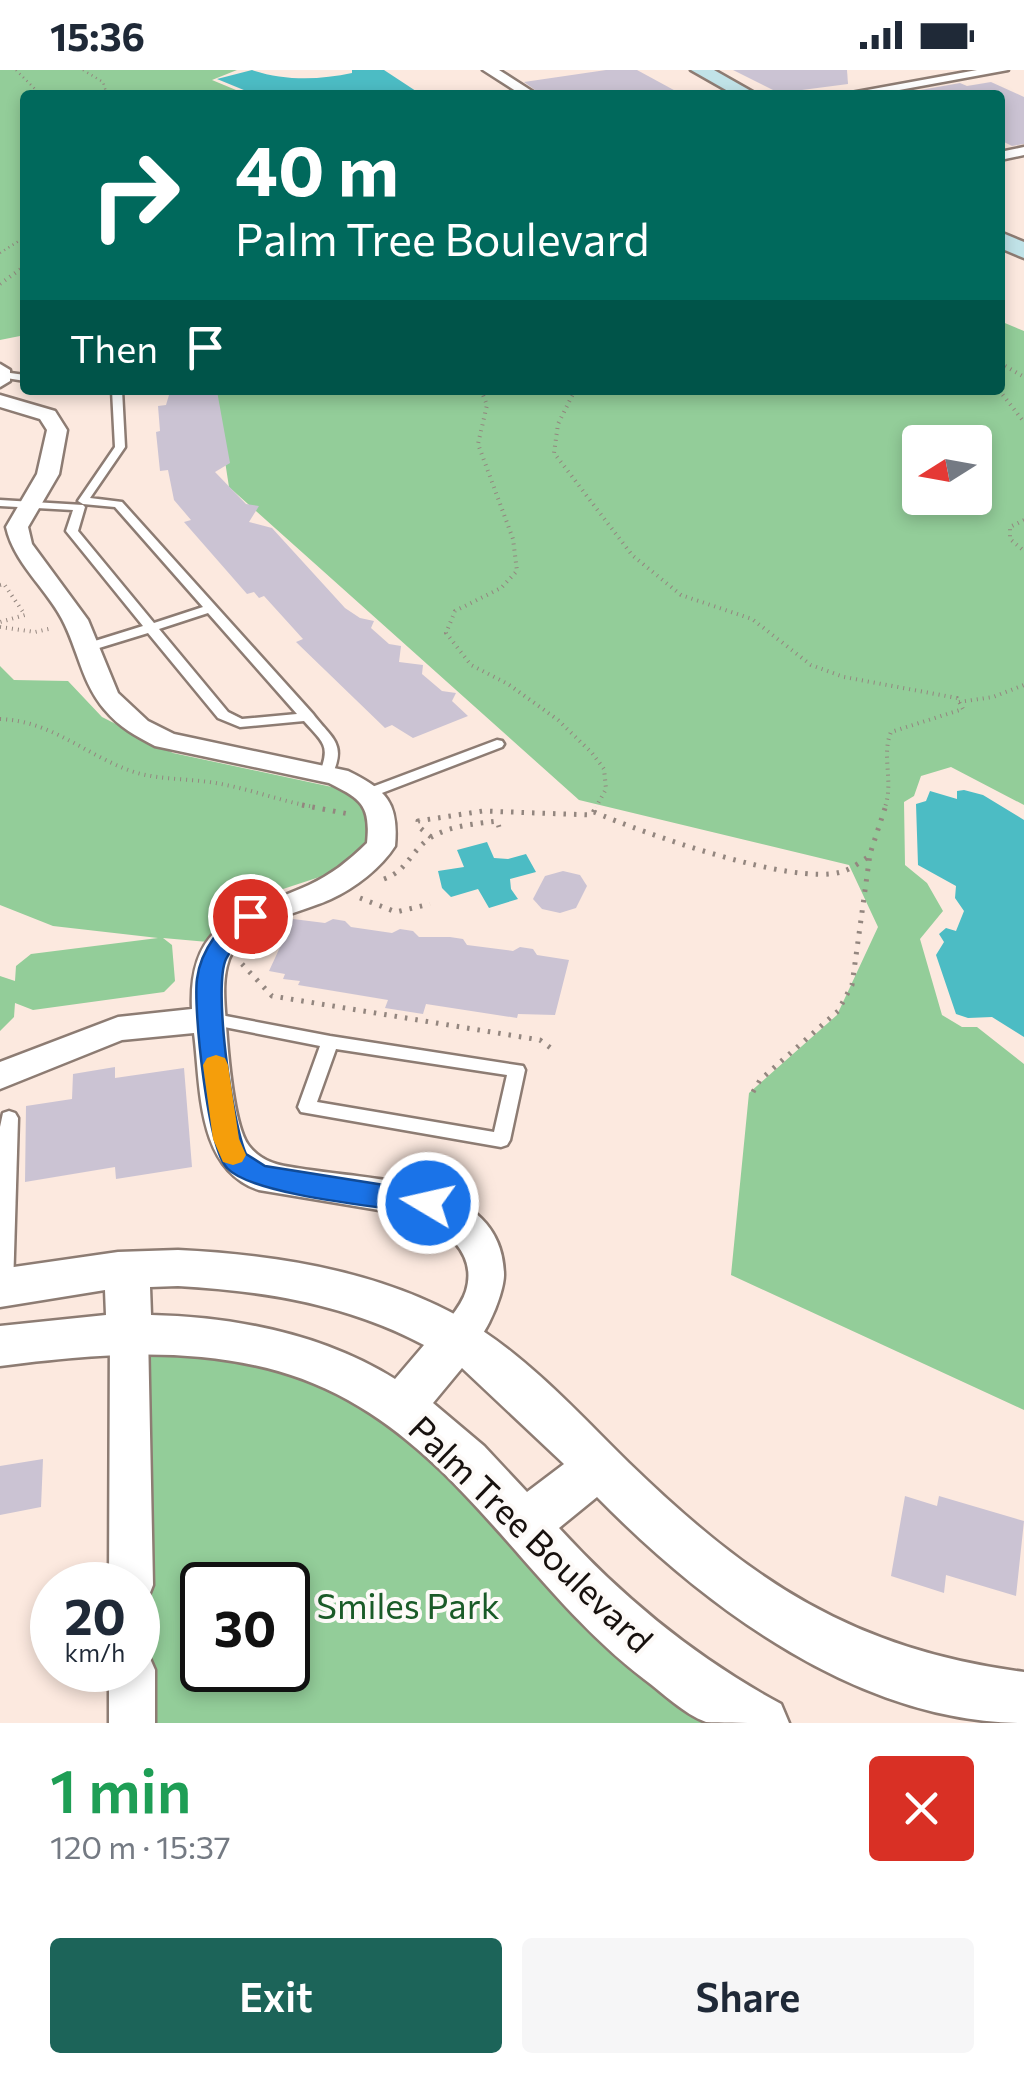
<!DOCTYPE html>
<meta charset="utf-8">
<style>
:root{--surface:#fff;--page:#f6f6f7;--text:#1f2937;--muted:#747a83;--accent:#1c6459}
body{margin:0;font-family:Commissioner,sans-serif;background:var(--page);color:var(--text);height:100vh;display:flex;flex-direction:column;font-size:38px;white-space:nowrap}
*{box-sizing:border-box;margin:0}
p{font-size:32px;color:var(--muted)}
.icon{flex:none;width:55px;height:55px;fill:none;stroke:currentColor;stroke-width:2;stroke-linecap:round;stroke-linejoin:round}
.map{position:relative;height:1653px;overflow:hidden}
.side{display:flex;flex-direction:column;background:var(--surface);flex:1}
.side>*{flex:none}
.guide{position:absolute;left:20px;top:20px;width:985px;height:305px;border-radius:10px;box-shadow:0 5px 15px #0003;background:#00695c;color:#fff;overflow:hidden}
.needle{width:65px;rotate:259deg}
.fabs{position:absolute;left:902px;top:355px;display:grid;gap:20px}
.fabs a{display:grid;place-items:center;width:90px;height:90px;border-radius:10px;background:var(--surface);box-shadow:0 5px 15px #0003;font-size:50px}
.speed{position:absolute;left:30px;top:1492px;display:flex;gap:20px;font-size:50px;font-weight:700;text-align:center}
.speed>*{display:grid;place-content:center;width:130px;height:130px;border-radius:50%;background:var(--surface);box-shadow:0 5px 15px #0003;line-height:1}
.speed small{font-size:25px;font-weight:400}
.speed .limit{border:5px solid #111;border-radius:15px;background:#fff;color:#111}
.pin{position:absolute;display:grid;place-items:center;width:85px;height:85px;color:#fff;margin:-42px;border:5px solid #fff;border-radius:50%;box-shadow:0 2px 10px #0007}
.me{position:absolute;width:110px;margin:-55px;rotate:279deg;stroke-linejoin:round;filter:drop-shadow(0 0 8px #0008)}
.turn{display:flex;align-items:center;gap:35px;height:210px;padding:0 50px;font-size:45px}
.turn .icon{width:130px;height:130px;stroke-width:2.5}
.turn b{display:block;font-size:70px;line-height:85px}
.then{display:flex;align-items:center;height:95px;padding:0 50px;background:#0003;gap:20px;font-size:38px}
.round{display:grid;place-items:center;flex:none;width:105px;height:105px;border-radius:10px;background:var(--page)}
.summary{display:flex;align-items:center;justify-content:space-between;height:170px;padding:0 50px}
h1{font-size:60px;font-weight:600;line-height:75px;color:#1e9e55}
.action{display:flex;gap:20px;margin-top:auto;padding:20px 50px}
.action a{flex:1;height:115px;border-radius:10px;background:var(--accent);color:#fff;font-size:40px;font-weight:600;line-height:115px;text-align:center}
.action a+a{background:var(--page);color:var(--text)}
.status{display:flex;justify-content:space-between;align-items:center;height:70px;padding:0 50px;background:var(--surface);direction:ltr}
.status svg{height:28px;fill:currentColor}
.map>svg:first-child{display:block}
</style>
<div class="status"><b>15:36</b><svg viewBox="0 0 49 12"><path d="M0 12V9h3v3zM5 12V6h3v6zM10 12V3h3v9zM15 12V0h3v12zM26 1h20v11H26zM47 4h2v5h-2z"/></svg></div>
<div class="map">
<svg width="1024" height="1653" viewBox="0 0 1024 1653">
<rect width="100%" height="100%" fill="#fce9df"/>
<!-- green -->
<g fill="#93cd99" fill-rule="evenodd">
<path d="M0 0H237L212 10 248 25H25V265L0 270Z"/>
<path d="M1000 251 1024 261V735L951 697 921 706 914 726 904 732 905 795 927 813 943 841 920 869 942 945 962 957H977L1024 994V1340L731 1205 749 1023 837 945 878 857 849 795 579 730 229 417 214 320H1000ZM920 372H975V428H920Z"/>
<path d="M0 596 14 610 68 611 102 647 173 683 346 720 376 753 356 795 280 820 208 872 163 868 172 875 175 911 164 922 33 940 15 933 14 947 0 961V906L15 911 16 896 31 884 158 868 53 856 0 835Z"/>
<path d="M138 1279 215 1285 315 1309 358 1331 443 1393 547 1517 659 1617 715 1653H147ZM202 1515H288V1600H202Z"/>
</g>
<!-- water -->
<g fill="#4cbcc4">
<path d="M252 0C284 11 320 10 352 3V0H384L422 25H256L217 9Z"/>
<path d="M964 720 983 725 1024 750V967L992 947 968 948 956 944 936 885 944 872 939 864 946 858 956 861 964 841 955 828 956 816 918 795 916 734 926 731 930 721 957 729V721Z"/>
<path d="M487 772 494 788 508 789 526 784 536 802 510 809 511 819 518 829 489 838 478 819 451 827 442 818 438 801 464 797 457 780Z"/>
</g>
<!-- building -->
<g fill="#cbc3d3">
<path d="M606 0H637L683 25H542L524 12Z"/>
<path d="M733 0H847L848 14 779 23Z"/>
<path d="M991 12 1024 27V74L1012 76 1000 70V25H924L915 21 960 13 967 16Z"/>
<path d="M217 321 230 393 215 402 246 434 259 436 249 452 272 458 345 538 360 548 374 551 371 558 389 574 401 576 399 592 423 595 422 604 442 621 456 623 452 631 468 646 413 668 392 655 385 658 296 572 303 569 264 526 259 528 254 522 247 524 184 452 191 450 174 430 168 400 160 401 156 362 160 361 158 336 166 335 169 325Z"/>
<path d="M563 801 580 805 587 816 576 838 560 843 542 839 533 829 545 806Z"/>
<path d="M293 849 325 853 333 849 345 851 351 857 392 863 400 859 413 861 419 867H450L463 869 467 875 513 881 520 877 533 879 537 885 569 890 555 945 518 944 517 948 426 934 423 944 385 938 388 930 298 915 300 911 283 909 285 904 269 901Z"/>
<path d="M115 997V1008L184 998 192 1097 116 1109 115 1097 25 1112 26 1036 72 1029 73 1004Z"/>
<path d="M43 1389 41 1437 0 1445V1396Z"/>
<path d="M905 1426 937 1436 939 1426 1024 1451 1016 1526 946 1505 944 1523 891 1506Z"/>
</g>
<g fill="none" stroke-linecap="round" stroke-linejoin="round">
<!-- service casing -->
<g stroke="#8d7c73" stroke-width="5">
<g id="service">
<path d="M3 302 25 305V311L0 307V303Z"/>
<path d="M112 320H122L125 377 90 428 122 432 313 644C331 668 347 673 332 705L327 706 320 702C331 674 322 672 304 651L240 657 218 648 148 563 86 582 80 578 82 575 143 556 66 461 73 440 0 436V430L83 435 85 437 78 461 154 553 203 537 115 437 83 434 78 431 115 377ZM208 543 297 644 242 649 228 642 159 559Z"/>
<path d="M497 670 502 671 504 674 502 677 374 726H364L362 723 364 720Z"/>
<path d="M210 943 330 966 523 996 525 1000 510 1070 507 1075 501 1077 301 1042 298 1037 320 976 204 953 202 949 204 945ZM336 979 507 1005 494 1062 317 1032Z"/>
<path d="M9 1041 15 1043 18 1048 13 1218 10 1224 0 1225V1057L3 1043Z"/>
</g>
</g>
<!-- minor casing -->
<g stroke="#8d7c73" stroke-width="5">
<g id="minor">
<path d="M483 0H499L538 25H522Z"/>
<path d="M977 0H1008L872 25H840Z"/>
<path d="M1024 77V85L1000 90V82Z"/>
<path d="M0 294 10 300V311L0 317Z"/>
<path d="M0 325 55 341 67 360 59 404 28 457 32 474 88 550 118 623 148 651 174 664 348 701C386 720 399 732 395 776 381 798 355 818 331 829 299 844 243 851 229 889 221 911 225 935 226 956 228 983 233 1056 249 1076 265 1096 286 1096 310 1100 379 1111 503 1110 504 1205 504 1225 480 1285 457 1286 455 1286 444 1282 442 1281L436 1269C444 1253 461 1238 466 1221 477 1185 449 1162 421 1147L259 1120C196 1099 201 1016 194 963L122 970 0 1019V992L118 947 192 939C188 849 242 845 309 815 331 805 350 790 367 773 371 735 361 729 329 713L155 676C136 666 119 657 105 640 82 614 78 579 62 549 45 517 14 493 6 457L37 404 47 360 40 349 0 337Z"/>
<path d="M129 1244 143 1249 148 1261 153 1515 147 1530 138 1534V1515H109L110 1261 115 1249Z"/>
<path d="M138 1579 148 1584 155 1600V1653H109V1600H138Z"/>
</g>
</g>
<!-- tertiary casing -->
<g stroke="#8d7c73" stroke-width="5">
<path id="tertiary" d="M178 1180C282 1185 394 1203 483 1261 537 1297 584 1349 629 1393 752 1512 852 1579 1024 1602V1653C860 1653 707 1539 597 1427L559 1458C624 1529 696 1588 781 1634L789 1653C768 1653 724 1653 706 1652 684 1644 663 1623 644 1609 535 1526 469 1397 348 1330 242 1271 115 1281 0 1296V1256L106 1245 105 1220 0 1237V1199L118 1182ZM178 1216C265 1221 346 1234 424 1275L395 1309C323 1264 235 1247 151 1245L150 1217ZM462 1298 564 1394 527 1422 484 1376 433 1333Z"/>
</g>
<!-- secondary casing -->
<g stroke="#8d7c73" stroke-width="5">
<g id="secondary">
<path d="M691 0H714L758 25H735Z"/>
<path d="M1000 162 1024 172V188L1000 178Z"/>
</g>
</g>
<!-- path-far2 -->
<g stroke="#93867f" stroke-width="2.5" stroke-dasharray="1 4" stroke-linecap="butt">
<path d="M16 0 41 25"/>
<path d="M83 0 103 12 107 25"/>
<path d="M0 183 25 167"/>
</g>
<!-- path-far1 -->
<g stroke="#93867f" stroke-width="4" stroke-dasharray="1 5" stroke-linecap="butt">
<path d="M0 214 25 196"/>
<path d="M1000 293 1024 307"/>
<path d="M481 320 487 335 478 374 513 469 517 501 501 518 455 541 446 563 471 595 508 614 558 650 592 683 604 699 606 719 596 737"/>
<path d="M575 320 558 354 554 383 632 485 681 525 752 549 811 595 844 607 957 628 963 639 891 662C881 686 894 711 885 737"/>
<path d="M999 320 1024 352"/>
<path d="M1024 450 1010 457V469L1024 481"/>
<path d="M0 515 4 514 25 545 0 552"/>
<path d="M0 557 35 562 53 558"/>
<path d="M959 632 993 627 1024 615"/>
<path d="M0 649C53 651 86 686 134 702 163 711 196 708 226 715 256 721 284 732 315 737"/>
</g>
<!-- path -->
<g stroke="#93867f" stroke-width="5" stroke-dasharray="2.5 8" stroke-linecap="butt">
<path d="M302 735 349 744"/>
<path d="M594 742C643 763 792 816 841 802 850 800 860 792 868 787"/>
<path d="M431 767 419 757 418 751 483 741 592 745 597 735"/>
<path d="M384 809C406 801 409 785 426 771 445 756 474 754 497 751L499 757"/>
<path d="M360 828 396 842 430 834"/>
<path d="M242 894 272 926 540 970 552 979"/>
<path d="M753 1022 760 1010 838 941 852 915 870 784 886 735"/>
</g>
<!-- service -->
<use href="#service" fill="#fff" fill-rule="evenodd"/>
<!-- minor -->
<use href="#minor" fill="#fff" fill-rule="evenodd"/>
<!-- tertiary -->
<use href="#tertiary" fill="#fff" fill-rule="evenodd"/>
<!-- secondary -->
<use href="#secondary" fill="#c1e3e8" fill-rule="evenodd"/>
</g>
<!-- route -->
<path fill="#1a73e8" stroke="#114b97" stroke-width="2.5" d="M250 838 261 846C250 862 235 871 226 889 213 917 232 1053 246 1084L265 1096 428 1122 438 1125 442 1133 438 1141 428 1144C385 1137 253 1126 227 1098 208 1079 193 939 197 909 200 883 223 846 250 838Z"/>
<!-- slow -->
<path fill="#f59e0b" d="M216 985 225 988 228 995 239 1069 246 1085 242 1092 233 1095 223 1092 213 1069 203 995 207 988Z"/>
<g text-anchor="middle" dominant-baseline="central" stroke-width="8" stroke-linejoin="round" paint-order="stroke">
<!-- near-street labels -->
<g font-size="35" fill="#17110e" stroke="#fdfaf8">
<text transform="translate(532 1463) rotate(44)">Palm Tree Boulevard</text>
</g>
<!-- near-park labels -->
<g font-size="35" fill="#1a5b28" stroke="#fdfaf8">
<text x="408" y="1534">Smiles Park</text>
</g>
</g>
</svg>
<div class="fabs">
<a><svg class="needle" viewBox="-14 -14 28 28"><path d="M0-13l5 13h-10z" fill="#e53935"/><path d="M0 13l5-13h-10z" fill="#747a83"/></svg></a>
</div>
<div class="speed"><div>20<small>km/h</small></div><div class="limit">30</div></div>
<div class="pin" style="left:250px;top:846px;background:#d93025"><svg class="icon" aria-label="arrive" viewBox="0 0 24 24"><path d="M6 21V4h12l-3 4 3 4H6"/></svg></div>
<svg class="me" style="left:428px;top:1133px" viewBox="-20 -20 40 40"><circle r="17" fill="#1a73e8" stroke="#fff" stroke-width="3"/><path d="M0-11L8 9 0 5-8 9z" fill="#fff"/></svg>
<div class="guide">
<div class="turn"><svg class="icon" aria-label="right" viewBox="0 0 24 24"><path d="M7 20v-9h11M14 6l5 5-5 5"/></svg><div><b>40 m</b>Palm Tree Boulevard</div></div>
<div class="then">Then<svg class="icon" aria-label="arrive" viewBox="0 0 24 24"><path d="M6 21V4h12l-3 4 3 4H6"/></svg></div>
</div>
</div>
<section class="side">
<div class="summary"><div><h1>1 min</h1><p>120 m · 15:37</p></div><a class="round" style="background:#d93025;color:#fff"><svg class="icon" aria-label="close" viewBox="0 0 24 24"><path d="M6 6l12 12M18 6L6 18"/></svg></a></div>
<div class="action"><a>Exit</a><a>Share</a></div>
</section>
